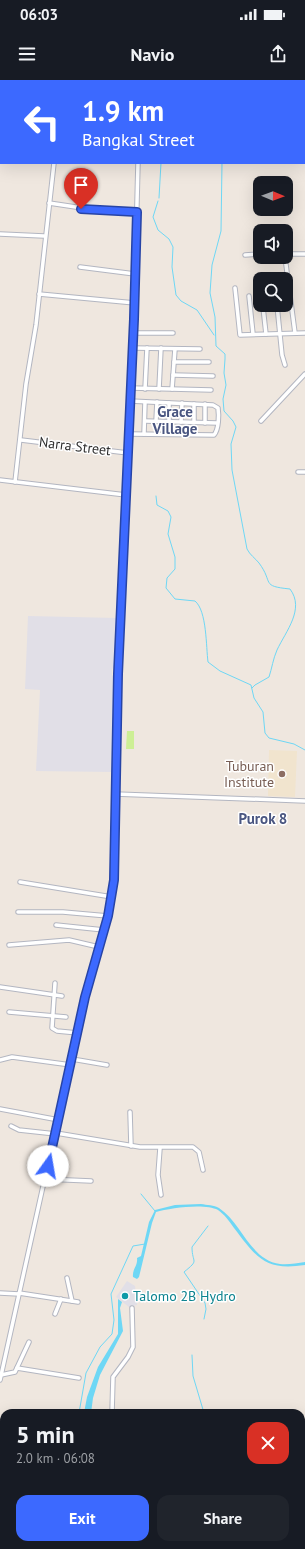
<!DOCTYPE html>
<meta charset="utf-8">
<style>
:root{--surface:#171b24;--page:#20242c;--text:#f1f3f6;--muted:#9ea1a6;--accent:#3c69ff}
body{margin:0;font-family:"PT Sans",sans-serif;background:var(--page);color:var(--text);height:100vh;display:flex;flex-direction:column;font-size:15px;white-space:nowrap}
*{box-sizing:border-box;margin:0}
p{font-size:13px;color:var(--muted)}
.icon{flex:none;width:22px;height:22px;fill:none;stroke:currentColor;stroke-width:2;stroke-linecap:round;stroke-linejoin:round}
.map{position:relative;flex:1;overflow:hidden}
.drawer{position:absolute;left:0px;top:1329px;width:305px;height:140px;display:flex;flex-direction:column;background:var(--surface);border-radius:12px 12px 0 0;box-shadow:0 4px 16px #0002}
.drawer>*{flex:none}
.hud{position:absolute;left:0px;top:0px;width:305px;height:84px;box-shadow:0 4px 16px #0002;background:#3c69ff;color:#fff;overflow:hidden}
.needle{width:26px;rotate:91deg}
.controls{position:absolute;left:253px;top:96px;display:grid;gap:8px}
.controls a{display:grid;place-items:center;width:40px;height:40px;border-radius:8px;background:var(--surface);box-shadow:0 4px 16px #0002;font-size:20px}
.pin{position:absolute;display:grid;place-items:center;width:34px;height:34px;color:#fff;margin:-41px -17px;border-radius:50% 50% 50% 0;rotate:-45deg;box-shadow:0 0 4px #0007}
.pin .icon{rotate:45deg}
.me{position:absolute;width:44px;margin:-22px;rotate:13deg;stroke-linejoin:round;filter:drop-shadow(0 0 3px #0008)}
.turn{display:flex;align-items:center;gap:14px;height:84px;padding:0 16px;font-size:18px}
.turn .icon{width:52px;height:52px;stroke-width:2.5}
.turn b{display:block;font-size:28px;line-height:34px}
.round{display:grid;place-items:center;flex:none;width:42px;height:42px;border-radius:12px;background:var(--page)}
.summary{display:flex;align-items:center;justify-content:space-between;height:68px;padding:0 16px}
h1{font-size:24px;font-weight:600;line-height:30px}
.action{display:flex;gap:8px;margin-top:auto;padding:8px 16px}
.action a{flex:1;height:46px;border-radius:12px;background:var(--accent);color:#fff;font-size:16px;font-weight:600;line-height:46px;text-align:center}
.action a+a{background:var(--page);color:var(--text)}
.status{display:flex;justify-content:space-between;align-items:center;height:28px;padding:0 20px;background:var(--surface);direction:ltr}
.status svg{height:11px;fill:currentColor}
header{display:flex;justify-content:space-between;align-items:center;height:52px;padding:0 16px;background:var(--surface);font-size:18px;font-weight:600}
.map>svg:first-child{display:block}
</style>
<div class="status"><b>06:03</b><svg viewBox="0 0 49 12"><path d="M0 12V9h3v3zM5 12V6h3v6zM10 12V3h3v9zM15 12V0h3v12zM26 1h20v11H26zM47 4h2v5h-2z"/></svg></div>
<header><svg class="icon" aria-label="menu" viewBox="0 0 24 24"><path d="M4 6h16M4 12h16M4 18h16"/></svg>Navio<svg class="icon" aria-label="share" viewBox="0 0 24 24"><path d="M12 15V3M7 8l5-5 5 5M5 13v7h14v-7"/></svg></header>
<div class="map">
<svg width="305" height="1469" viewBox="0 0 305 1469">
<rect width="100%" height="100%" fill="#efe7df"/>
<!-- industrial -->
<g fill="#e1dfe7">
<path d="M28 536 117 538 115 586 112 589V595L115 598 113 692 36 691 40 610 25 609Z"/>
<path d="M127 1201 135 1206 137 1225 129 1227 116 1217Z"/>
</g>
<!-- education -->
<path fill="#f1e4ce" d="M269 670 297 671 295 717 268 716Z"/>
<!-- pitch -->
<path fill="#cdef95" d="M127 651H134V669H126Z"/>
<!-- water -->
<g fill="#6ed7f5">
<path d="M201 1124C207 1125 214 1125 219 1128 242 1143 250 1180 280 1184 288 1185 297 1183 305 1182V1185C265 1191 257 1178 234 1148 230 1142 224 1134 218 1130 205 1123 170 1128 156 1132L152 1143 139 1197 137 1199 133 1197C132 1189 138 1186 137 1178L141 1176 149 1142 155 1130 175 1125Z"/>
<path d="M118 1219 122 1222 120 1228 123 1251 100 1295 93 1318 91 1333H84L87 1317 98 1287 118 1254Z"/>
</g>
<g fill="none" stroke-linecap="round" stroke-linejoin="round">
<!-- stream -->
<g stroke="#6ed7f5" stroke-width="1">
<path d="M222 83 221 151 212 185 210 213 215 237 216 266 225 274V279L224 293 226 305 223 319 224 331 233 341 236 347 231 364 232 390 247 469C250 475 255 478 259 483 274 503 260 506 290 509 305 529 286 551 277 570 273 579 272 588 269 597L255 605 252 608"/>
<path d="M159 118 161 83"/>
<path d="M158 121 153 137 158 150 169 159 173 167 172 187 176 215 181 221 197 230 214 255"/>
<path d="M156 416 157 425 168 431 171 437 168 454 175 477V489L167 498 166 508 175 519 195 521C207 531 206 567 208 582L220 591 251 605 254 618 263 632 265 653 269 658 294 664 305 670"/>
<path d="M141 1114 155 1131"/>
<path d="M204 1239 206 1229 205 1223 184 1192C200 1179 192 1184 192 1167L208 1146"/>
<path d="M192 1275 193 1296 204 1333"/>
<path d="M79 1333 86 1293 100 1267 112 1254 114 1240 111 1214 133 1166 145 1164"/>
<path d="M301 1406 305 1397"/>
<path d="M81 1465 88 1468 97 1465"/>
<path d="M68 1469 72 1465"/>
<path d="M237 1469 238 1465"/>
</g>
<!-- minor casing -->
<g stroke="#b3b6c1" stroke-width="5.5">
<g id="minor">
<path d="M141 1V0"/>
<path d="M304 79H305"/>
<path d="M49 123 89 129 137 133"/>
<path d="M0 154 44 156"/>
<path d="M286 174H305"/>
<path d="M245 175 260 174"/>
<path d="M285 177 295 253"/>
<path d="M80 187 135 194"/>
<path d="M235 208 240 255 305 253"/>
<path d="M39 214 135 223"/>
<path d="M249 216 253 254"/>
<path d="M277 225 282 275 285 285"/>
<path d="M263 227 266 254"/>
<path d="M134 253H173"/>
<path d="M133 268 200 269"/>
<path d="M174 282H209"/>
<path d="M173 295 213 296"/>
<path d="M131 308 211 310"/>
<path d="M145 309 147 268"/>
<path d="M159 309 161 268"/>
<path d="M172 309 175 269"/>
<path d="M145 341 217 343"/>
<path d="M156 341 157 322"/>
<path d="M261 341 305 294"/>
<path d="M169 342V323"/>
<path d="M181 342 182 323"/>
<path d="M194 342V324"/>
<path d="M205 343V324"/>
<path d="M129 354 214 355C219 349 219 335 218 328L213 325 130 321"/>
<path d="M144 354 145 322"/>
<path d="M21 360 128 373"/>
<path d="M298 392H305"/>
<path d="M0 400 126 415"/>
<path d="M15 402 26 304 36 245 54 83"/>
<path d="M115 714 305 721"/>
<path d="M20 802 112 817"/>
<path d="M18 832H63L108 836"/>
<path d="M56 845 104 850"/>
<path d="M9 865 69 860 99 867"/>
<path d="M55 903 52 948 57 951 78 953"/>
<path d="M0 907 62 916"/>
<path d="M9 932 66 937"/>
<path d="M72 979 107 985"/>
<path d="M0 980 12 977 71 985"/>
<path d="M0 1029 59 1040"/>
<path d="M130 1032 131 1066"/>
<path d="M11 1046 19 1050 56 1054"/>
<path d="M56 1053 140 1067H193L199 1072 203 1090"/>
<path d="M160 1068 158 1095 161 1115"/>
<path d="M45 1099 91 1101"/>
<path d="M67 1198 72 1221"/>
<path d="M0 1213 19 1214"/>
<path d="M19 1213 78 1222"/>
<path d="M55 1234 61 1219"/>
<path d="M17 1288 79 1298"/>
<path d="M1 1295 15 1292 29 1262"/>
<path d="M0 1300 85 917 108 836 114 800 118 595 134 239 138 83"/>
<path d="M112 1333 113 1297 128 1277 133 1267 132 1228"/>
<path d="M111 1465V1469"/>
</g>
</g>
<!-- tertiary casing -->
<g stroke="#b3b6c1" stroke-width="6">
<path id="tertiary" d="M0 1467 1 1469"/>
</g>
<!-- trunk casing -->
<g stroke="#c8c8c8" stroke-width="8">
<g id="trunk">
<path d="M301 1355 305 1352"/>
<path d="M142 1469 148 1465"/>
</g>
</g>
<!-- minor -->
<use href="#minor" stroke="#fff" stroke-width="3.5"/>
<!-- tertiary -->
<use href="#tertiary" stroke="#fff" stroke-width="4"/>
<!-- trunk -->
<use href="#trunk" stroke="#fcb35a" stroke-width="5.5"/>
</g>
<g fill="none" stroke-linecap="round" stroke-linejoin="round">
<!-- route casing -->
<g stroke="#2744a6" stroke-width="10">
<path id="route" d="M48 1086 85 917 108 836 114 800 118 594 134 239 137 132 81 129"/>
</g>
<!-- route -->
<use href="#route" stroke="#3c69ff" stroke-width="7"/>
</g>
<!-- markers -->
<circle fill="#8d6e63" stroke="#fff" stroke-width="1.5" cx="282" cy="694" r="4"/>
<circle fill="#0f9aa8" stroke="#fff" stroke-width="1.5" cx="125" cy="1216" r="4"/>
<g text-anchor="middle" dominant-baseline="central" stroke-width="3" stroke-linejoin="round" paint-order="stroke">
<!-- street labels -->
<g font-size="14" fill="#2d2d2d" stroke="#fff">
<text transform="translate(75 366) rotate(7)">Narra Street</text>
</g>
<!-- education labels -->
<g font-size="14" fill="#785e54" stroke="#fff" text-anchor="end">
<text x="274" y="686">Tuburan<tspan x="274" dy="16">Institute</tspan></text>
</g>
<!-- culture labels -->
<g font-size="14" fill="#0d838f" stroke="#fff" text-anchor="start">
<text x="133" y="1216">Talomo 2B Hydro</text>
</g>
<!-- neighbourhood labels -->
<g font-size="15" font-weight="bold" fill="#4a5681" stroke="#fff">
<text x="175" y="331">Grace<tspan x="175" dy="17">Village</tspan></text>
<text x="263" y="738">Purok 8</text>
</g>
</g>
</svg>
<div class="controls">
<a><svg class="needle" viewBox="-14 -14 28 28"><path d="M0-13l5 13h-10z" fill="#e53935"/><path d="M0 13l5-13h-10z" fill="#9ea1a6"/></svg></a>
<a><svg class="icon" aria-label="sound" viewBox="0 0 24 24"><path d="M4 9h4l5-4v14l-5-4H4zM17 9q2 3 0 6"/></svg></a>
<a><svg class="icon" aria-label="search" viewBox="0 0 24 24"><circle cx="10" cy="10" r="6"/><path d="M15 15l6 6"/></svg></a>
</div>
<div class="pin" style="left:81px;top:129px;background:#d93025"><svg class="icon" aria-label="arrive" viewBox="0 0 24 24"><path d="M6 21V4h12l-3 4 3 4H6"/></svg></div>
<svg class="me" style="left:48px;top:1086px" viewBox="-20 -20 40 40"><circle r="19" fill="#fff"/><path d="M0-13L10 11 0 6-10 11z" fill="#3c69ff"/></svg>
<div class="hud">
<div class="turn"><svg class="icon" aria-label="left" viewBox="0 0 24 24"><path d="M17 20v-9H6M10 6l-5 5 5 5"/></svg><div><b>1.9 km</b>Bangkal Street</div></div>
</div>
<section class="drawer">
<div class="summary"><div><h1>5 min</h1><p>2.0 km · 06:08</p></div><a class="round" style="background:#d93025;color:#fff"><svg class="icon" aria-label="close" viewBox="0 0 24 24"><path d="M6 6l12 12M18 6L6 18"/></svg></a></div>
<div class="action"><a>Exit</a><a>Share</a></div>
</section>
</div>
